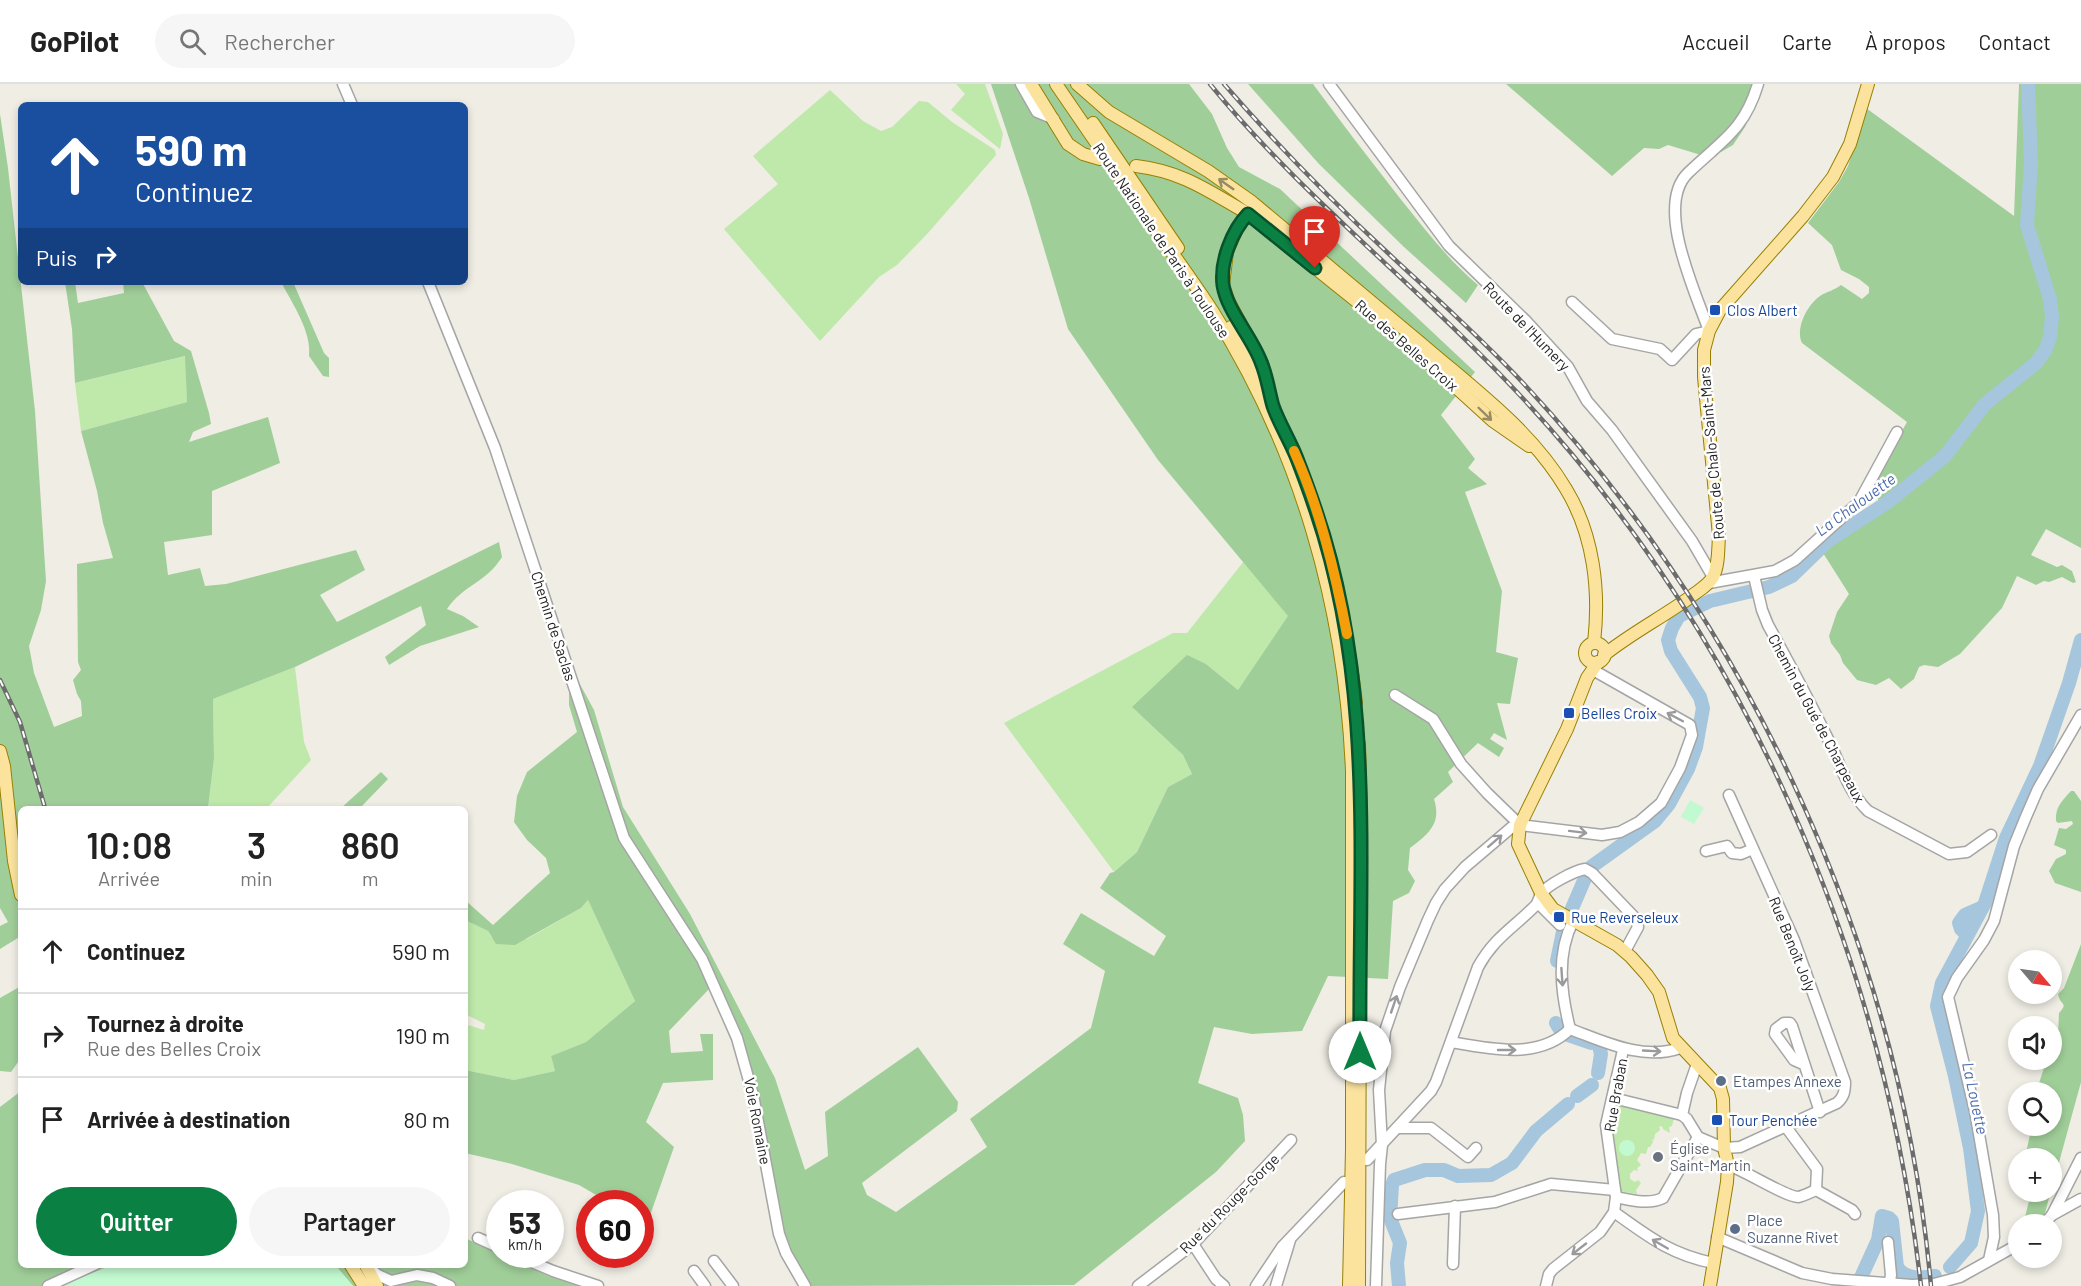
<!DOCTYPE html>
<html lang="fr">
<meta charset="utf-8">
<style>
:root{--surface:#fff;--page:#f6f6f6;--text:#222;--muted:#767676;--line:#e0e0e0;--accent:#0b8043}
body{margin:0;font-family:Barlow,sans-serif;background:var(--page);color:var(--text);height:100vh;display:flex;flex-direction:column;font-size:22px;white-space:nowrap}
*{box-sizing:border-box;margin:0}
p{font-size:20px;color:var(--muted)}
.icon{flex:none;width:33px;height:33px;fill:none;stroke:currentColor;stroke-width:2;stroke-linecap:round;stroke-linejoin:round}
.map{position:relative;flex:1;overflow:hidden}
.drawer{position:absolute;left:18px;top:722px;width:450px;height:462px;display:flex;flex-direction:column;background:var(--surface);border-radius:9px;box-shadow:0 3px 9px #0003}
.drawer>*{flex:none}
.guide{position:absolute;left:18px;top:18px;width:450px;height:183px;border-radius:9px;box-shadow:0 3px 9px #0003;background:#1a4fa0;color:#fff;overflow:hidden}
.needle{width:39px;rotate:119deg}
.buttons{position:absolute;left:2008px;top:866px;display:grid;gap:12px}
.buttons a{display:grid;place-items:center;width:54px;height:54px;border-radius:50%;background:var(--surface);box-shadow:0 3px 9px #0003;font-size:30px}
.speed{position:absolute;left:486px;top:1106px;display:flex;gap:12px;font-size:30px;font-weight:700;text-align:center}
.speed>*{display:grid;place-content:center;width:78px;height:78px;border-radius:50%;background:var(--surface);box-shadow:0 3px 9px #0003;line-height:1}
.speed small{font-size:15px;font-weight:400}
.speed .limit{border:9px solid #d22;background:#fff;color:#111}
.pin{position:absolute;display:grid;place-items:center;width:51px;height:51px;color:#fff;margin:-62px -26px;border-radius:50% 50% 50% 0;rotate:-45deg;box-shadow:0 0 6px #0007}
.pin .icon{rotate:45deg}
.me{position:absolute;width:66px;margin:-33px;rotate:0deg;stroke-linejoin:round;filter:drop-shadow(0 0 4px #0008)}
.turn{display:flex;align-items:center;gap:21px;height:126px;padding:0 18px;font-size:27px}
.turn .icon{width:78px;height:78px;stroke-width:2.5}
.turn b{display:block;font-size:42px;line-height:51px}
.then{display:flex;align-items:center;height:57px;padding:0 18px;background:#0003;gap:12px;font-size:22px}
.eta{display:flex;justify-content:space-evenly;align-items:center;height:102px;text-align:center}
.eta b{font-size:36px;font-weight:600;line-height:42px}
.action{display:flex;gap:12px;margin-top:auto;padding:12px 18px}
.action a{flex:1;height:69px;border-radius:36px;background:var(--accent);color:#fff;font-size:24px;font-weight:600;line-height:69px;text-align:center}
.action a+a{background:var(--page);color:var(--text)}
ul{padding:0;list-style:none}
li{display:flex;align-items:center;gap:18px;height:84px;padding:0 18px;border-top:2px solid var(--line)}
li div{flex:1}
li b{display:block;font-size:22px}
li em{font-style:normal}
header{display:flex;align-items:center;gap:36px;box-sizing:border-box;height:84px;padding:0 30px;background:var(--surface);border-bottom:2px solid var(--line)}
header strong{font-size:28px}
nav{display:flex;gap:33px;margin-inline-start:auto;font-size:21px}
.search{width:420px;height:54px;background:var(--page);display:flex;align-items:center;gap:15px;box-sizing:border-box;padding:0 21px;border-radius:33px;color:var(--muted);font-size:22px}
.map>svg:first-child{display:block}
</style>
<header>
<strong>GoPilot</strong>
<div class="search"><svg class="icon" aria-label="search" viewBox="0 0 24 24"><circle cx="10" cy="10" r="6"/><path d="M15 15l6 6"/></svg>Rechercher</div>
<nav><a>Accueil</a><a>Carte</a><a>À propos</a><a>Contact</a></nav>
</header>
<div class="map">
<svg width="2081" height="1202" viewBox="0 0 2081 1202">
<rect width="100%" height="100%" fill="#efede4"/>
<!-- grass -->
<g fill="#bee9ab">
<path d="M956 0H985L1003 50 1000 65 951 26 965 10Z"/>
<path d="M830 6 863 37 881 47 892 43 919 17 928 18 952 38 995 66 996 71 928 149 897 181 879 193 820 257 724 145 778 100 753 72Z"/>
<path d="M186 272 187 318 81 347 75 299Z"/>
<path d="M1244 477 1289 533 1238 606 1206 580 1133 624 1183 671 1192 690 1168 703 1137 768 1114 788 1004 639 1173 549H1187Z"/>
<path d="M295 583 304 658 311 676 267 724H208L214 675 213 615Z"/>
<path d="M588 816 635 917 586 958 551 972 555 987 514 996 465 986V940L484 946 485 940 465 930V836L488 847 491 853 527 855 581 824Z"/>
<path d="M1617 1021 1674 1034 1672 1042 1669 1043 1670 1049 1663 1045 1662 1042 1659 1043 1660 1046 1655 1050 1654 1056 1652 1055 1653 1058 1650 1063H1648L1646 1070 1641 1069 1637 1076 1641 1081 1637 1084 1638 1087 1634 1086 1630 1090V1095L1635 1098 1638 1096 1641 1099 1636 1106 1637 1110 1619 1107C1615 1083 1601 1040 1617 1021Z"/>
</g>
<!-- forest -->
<g fill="#a0ce99">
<path d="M991 0H1189L1212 30 1227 64 1239 83 1280 105 1475 288 1441 331 1475 375 1468 384 1487 400 1465 408 1502 507 1496 568 1518 574 1510 620 1497 619 1507 656 1494 649 1490 655 1504 664 1499 673 1478 659 1448 688 1453 698 1434 715C1442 740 1428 750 1410 764L1408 786 1415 797 1409 809 1393 817 1388 895 1328 892 1302 947 1252 950 1214 943 1198 999 1238 1014 1243 1031 1245 1057 1216 1088 1074 1201 805 1202 788 1166 753 1000 710 904 669 947 671 969 703 967 700 950H713V996L663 999 646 1038 674 1063 647 1140 641 1137 640 1119H610L579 1101 512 1080 465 1069V986L514 996 555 987 551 972 586 958 635 917 588 816 581 824 515 861 496 860 488 847 465 836V816L493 841 550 789 546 774 527 756 514 738 517 712 527 688 577 648 569 621V580L594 626 623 723 690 830 775 994 805 1086 828 1072 825 1028 918 963 958 1018 957 1027 862 1099 867 1111 896 1128 987 1063 970 1035 1091 944 1105 887 1063 860 1081 829 1154 872 1166 852 1100 804 1110 789 1114 788 1137 768 1168 703 1192 690 1183 671 1132 623 1187 571 1206 580 1238 606 1288 532 1158 376 1068 245 1029 114Z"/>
<path d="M1248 0H1313C1341 38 1370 76 1399 113 1424 144 1448 176 1478 201L1466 219 1404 163 1319 80Z"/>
<path d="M1506 0H1763L1745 43 1733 61 1721 68 1701 71 1668 61 1659 65 1644 64 1612 92Z"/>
<path d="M2019 0H2081V464L2046 445 2031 471 2057 483 2062 481 2072 487 2076 498 2073 499 2062 493 2049 498 2044 497 2036 501 2017 492 2002 524 1960 570 1938 583 1924 581 1919 583 1914 595 1901 605 1889 594 1876 601 1857 596 1843 579 1840 571 1831 559 1829 552 1837 528 1849 510 1818 461 1839 444 1880 418 1870 403 1907 338 1802 259C1795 245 1807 221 1820 212 1826 208 1835 206 1841 201L1862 215 1869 209V203L1859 195 1841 186 1832 161 1808 139 1839 98 1848 82 1866 24 2014 132Z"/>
<path d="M0 30 8 84 35 327 46 497 41 526 29 562 34 589 54 643 82 632 81 617 77 610 73 596 81 586 78 578 77 480 113 474 103 439 97 407 81 347 187 318 185 272 75 299 72 245 65 198H75L78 219 124 209 123 198H142L174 257 191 267 209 329 211 340 193 348 189 358 268 333 280 379 212 407V451L164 458 168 491 200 484 205 502 226 500 356 466 365 486 320 511 337 538 499 458 502 473C486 499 463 501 447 525L463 532 479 543 420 562 389 581 385 573 426 541 421 522 295 583 213 615 214 675 208 724H21V852L0 865V842L8 838 0 824Z"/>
<path d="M281 198H293L324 269 329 274V293L323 292 309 272C312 248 292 219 281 198Z"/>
<path d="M381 688 388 695 360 724H341Z"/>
<path d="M2071 707H2074L2081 717V808L2055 799 2049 787 2056 775 2066 770V766L2054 761 2059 744 2066 745 2073 740 2072 737 2058 739 2056 737C2055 723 2062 717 2071 707Z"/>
<path d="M2081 860V998L2052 1104V1074H2025L2032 1041H2052V1008H2036L2047 975H2052V960L2058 951 2059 929C2069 918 2060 922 2058 910L2064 904Z"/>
<path d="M21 902V913L19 915 21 919V974L11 988 0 987V914Z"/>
<path d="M21 1007V1180L112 1181 62 1202H0V1023Z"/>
<path d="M2023 1107H2051L2042 1140H2021L2025 1133 2031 1109Z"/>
<path d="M465 1154 548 1192 579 1202H353L335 1181 465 1180Z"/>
</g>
<!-- park -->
<g fill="#c2f9d0">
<path d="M1690 716 1704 724 1694 740 1681 733Z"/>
<circle cx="1627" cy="1064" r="8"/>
<path d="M112 1181H335L353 1202H62Z"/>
</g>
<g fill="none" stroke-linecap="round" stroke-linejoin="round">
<!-- river -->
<g stroke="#a5c6dc" stroke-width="14">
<path d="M1591 783 1655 737 1669 720 1688 685 1696 663 1703 624 1700 613 1671 567 1668 556 1672 544 1679 532 1710 517 1769 503 1792 492 1828 457 1888 418 1945 372 1985 320 2035 280 2045 267 2050 253 2052 233 2050 215 2027 141 2031 80 2028 0"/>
<path d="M1570 829 1586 792"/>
<path d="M1967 851 1961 845 1959 839 1965 831 1981 824"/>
<path d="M1557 877 1565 838"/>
<path d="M1556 939 1562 949 1591 959"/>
<path d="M1598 989 1601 970 1599 962"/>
<path d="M1577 1012 1592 1001"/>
<path d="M1950 1183 1971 1159 1978 1127 1970 1064 1955 992 1937 922 1942 899 1985 819 2006 754 2040 682 2069 599 2081 556"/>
<path d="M1399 1202 1397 1179 1400 1159 1390 1134 1392 1101 1394 1096 1425 1086H1444L1458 1092 1491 1091 1512 1079 1536 1047 1568 1020"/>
<path d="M1857 1202 1878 1156 1882 1132 1889 1134 1892 1137 1897 1183C1905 1196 1922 1194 1935 1192"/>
</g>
<!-- minor casing -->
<g stroke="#a5a5a5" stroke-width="13">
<g id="minor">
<path d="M343 0 352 21"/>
<path d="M1021 0 1037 28 1054 35"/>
<path d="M1329 0 1449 162 1525 236 1568 283 1587 317 1612 346 1692 457 1713 493"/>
<path d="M428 198 495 364 624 754 702 875 737 954 753 1011 779 1150 786 1169 805 1202"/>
<path d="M1572 218 1612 255 1660 265 1672 276 1696 250 1709 247C1696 209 1654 122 1688 89 1721 57 1744 47 1758 0"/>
<path d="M1754 492 1762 526 1768 541C1788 577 1808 614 1826 651 1839 676 1847 707 1868 727L1949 770 1967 768 1991 751"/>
<path d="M1709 499 1775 487 1795 476 1859 418 1897 348"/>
<path d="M1395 611 1433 635 1461 680 1487 709 1520 741 1602 751 1620 748 1639 738 1661 719 1680 684 1692 651 1690 641 1593 586"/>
<path d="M1706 767 1727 762 1732 769 1741 770 1753 765"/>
<path d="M1538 819 1560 841"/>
<path d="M1570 945C1605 958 1643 977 1680 964"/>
<path d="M1570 945C1561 909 1556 871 1573 837"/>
<path d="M1451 958C1490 965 1539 976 1570 945"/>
<path d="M1803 980 1794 976 1775 950 1776 945 1784 939H1790L1792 942 1820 1028"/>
<path d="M1613 1014 1682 1031 1687 1035 1698 1053"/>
<path d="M1682 1031 1687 1009 1697 980"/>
<path d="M1786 1043 1817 1085 1816 1106"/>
<path d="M1397 1044H1431L1468 1073 1476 1064"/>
<path d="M1698 1053 1724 1064 1740 1063 1837 1019C1844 1013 1845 1007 1845 998L1794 856 1729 711"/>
<path d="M1367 1076 1431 1007 1436 998 1478 883C1494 854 1512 845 1535 822 1539 818 1538 815 1541 810 1547 801 1574 787 1585 785L1592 789 1636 835 1638 843 1625 867"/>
<path d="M1728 1081C1744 1086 1786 1113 1798 1113 1804 1112 1811 1108 1816 1106L1852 1126 1855 1130"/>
<path d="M1616 1113C1631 1116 1649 1121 1663 1114L1698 1053"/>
<path d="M1614 1128C1649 1153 1670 1170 1713 1179"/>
<path d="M1398 1130 1495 1118 1551 1100 1615 1106"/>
<path d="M2052 1131 2081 1074"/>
<path d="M2044 1140 2052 1131 2081 1115"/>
<path d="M1717 1153 1802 1189 1832 1195 1912 1201 1934 1200 1960 1193 2019 1160"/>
<path d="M478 1154 500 1164"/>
<path d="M1888 1158 1891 1191 1889 1202"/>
<path d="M1193 1160 1216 1195 1224 1202"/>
<path d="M513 1170 553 1187 598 1202"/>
<path d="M1989 1176 1994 1153 1993 1131 1975 1027 1948 913 1957 894 1984 856 1994 837 2014 762 2025 735 2038 705 2081 631"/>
<path d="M714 1177 733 1202"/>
<path d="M1453 1180 1455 1122"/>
<path d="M367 1182 378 1191 391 1197 417 1191 433 1194 450 1202"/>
<path d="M694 1187 705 1202"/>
<path d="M48 1202 96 1180"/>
<path d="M1138 1202 1193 1160 1291 1056"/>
<path d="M1256 1202 1282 1163 1344 1098"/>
<path d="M1276 1202 1290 1156"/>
<path d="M1376 1202 1380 1080 1382 1061 1379 1006 1385 947 1400 903 1428 836 1436 819 1445 805 1465 783 1505 749 1512 743 1520 741"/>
<path d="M1546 1202 1549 1190 1553 1185 1600 1148 1614 1128 1616 1113 1606 1041 1623 966"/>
</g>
</g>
<!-- major casing -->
<g stroke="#978001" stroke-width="14">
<g id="major">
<path d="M1031 0 1068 60 1083 70 1100 75"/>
<path d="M1056 0C1090 49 1123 98 1156 146 1175 173 1195 200 1213 228 1301 367 1345 524 1352 687V1065L1349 1202"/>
<path d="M1077 0 1109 28 1208 87 1252 118C1309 166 1366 213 1423 261 1474 305 1531 346 1566 405 1594 451 1600 507 1594 559"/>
<path d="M1093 39 1178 164"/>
<path d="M1136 82C1186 88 1212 110 1254 133"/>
<path d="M1248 130 1380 236"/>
<path d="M1248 130 1238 142 1227 168 1223 201 1229 218 1262 279 1266 296"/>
<path d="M1231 243 1249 273 1271 318"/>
<path d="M1405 257 1493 337 1529 362"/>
<path d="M1303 391C1330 465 1347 541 1356 619"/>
<circle cx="1595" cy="569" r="10"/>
<path d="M1604 571C1630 550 1661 534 1689 514 1696 508 1708 502 1713 493 1719 481 1718 465 1719 452L1704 293V266L1709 247 1720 226 1803 132 1833 93 1850 60 1868 0"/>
<path d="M1598 578 1587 594 1567 645 1520 741 1518 760 1541 809 1553 825 1617 861 1631 873 1647 891 1659 908 1673 954 1720 1004 1723 1015 1724 1064 1728 1081 1727 1098 1710 1202"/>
<path d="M1359 660 1361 736"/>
<path d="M0 667 4 682 14 777 21 811"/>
<path d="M350 1180 364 1202"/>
<path d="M365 1180 377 1202"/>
<path d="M1359 1202 1360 870"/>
</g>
</g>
<!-- minor -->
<use href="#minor" stroke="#fff" stroke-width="10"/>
<!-- major -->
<use href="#major" stroke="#fbe39e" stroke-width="12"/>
<!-- rail casing -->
<g stroke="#6c6c6c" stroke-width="4.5">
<g id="rail">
<path d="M1210 0C1301 112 1416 200 1515 306 1745 550 1883 869 1921 1202"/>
<path d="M1224 0C1276 60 1331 116 1389 170 1435 213 1481 254 1524 300 1752 545 1901 868 1931 1202"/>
<path d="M0 596 20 638 45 724"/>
</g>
</g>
<!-- rail -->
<use href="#rail" stroke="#fff" stroke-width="2" stroke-dasharray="7" stroke-linecap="butt"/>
</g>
<!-- one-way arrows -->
<defs><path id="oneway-shaft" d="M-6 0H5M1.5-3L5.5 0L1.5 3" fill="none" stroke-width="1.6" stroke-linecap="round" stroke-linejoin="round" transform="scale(1.5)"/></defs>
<g stroke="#988a64">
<use href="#oneway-shaft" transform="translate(1226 100) rotate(-145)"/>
<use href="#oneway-shaft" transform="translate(1485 330) rotate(44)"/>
</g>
<g stroke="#9a9a9a">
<use href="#oneway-shaft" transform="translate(1675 633) rotate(-152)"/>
<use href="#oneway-shaft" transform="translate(1578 748) rotate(7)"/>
<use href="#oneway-shaft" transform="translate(1495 757) rotate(-41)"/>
<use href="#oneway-shaft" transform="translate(1562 893) rotate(86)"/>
<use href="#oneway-shaft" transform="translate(1394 920) rotate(-71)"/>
<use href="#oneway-shaft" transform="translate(1507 966)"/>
<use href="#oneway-shaft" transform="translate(1652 967) rotate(3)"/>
<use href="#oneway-shaft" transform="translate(1660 1160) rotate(-150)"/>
<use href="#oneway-shaft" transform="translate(1579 1165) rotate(142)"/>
</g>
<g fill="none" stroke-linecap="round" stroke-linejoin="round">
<!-- route casing -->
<g stroke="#07532c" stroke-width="15">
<path id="route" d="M1315 184 1248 130C1232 147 1220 177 1223 201 1227 227 1252 253 1261 278 1267 292 1269 308 1273 322 1279 339 1289 355 1296 372 1303 390 1310 409 1316 427 1376 603 1358 786 1360 968"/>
</g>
<!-- route -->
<use href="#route" stroke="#0b8043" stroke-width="10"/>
<!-- slow -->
<path stroke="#f59e0b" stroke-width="10" d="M1294 367C1320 425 1335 488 1347 550"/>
</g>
<!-- markers -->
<g fill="#1a4fb4" stroke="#fff" stroke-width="2">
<rect x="1709" y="220" width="12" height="12" rx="3"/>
<rect x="1563" y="623" width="12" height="12" rx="3"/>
<rect x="1553" y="827" width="12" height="12" rx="3"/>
<rect x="1711" y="1030" width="12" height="12" rx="3"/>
</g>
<g fill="#5c6f8a" stroke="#fff" stroke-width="2">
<circle cx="1721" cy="997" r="6"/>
<circle cx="1735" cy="1145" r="6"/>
</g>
<circle fill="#6b7280" stroke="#fff" stroke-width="2" cx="1658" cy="1073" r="6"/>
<g text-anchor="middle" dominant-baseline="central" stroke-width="5" stroke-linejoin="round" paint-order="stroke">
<!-- street labels -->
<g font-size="15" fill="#1e1e1e" stroke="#fff">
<text transform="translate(1162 156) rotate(56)">Route Nationale de Paris à Toulouse</text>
<text transform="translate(1527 242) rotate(46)">Route de l'Humery</text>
<text transform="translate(1407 261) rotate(41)">Rue des Belles Croix</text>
<text transform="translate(1711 369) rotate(-95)">Route de Chalo-Saint-Mars</text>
<text transform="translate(554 542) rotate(72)">Chemin de Saclas</text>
<text transform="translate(1817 634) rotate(62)">Chemin du Gué de Charpeaux</text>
<text transform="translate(1793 860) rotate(68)">Rue Benoît Joly</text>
<text transform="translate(1615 1011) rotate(-80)">Rue Braban</text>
<text transform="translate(758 1037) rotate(79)">Voie Romaine</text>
<text transform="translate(1229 1119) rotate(-45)">Rue du Rouge-Gorge</text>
</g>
<!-- transit labels -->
<g font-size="15" fill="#164399" stroke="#fff" text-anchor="start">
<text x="1727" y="226">Clos Albert</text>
<text x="1581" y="629">Belles Croix</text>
<text x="1571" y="833">Rue Reverseleux</text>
<text x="1729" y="1036">Tour Penchée</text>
</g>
<!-- service labels -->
<g font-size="15" fill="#4e5e75" stroke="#fff" text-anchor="start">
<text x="1733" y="997">Etampes Annexe</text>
<text x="1747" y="1136">Place<tspan x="1747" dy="17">Suzanne Rivet</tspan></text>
</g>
<!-- worship labels -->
<g font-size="15" fill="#5b616d" stroke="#fff" text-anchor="start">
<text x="1670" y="1064">Église<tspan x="1670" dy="17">Saint-Martin</tspan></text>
</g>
<!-- water labels -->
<g font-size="16" font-style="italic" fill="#4b6bad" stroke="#fff">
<text transform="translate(1855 420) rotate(-36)">La Chalouette</text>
<text transform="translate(1976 1014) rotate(78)">La Louette</text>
</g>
</g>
</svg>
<div class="buttons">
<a><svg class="needle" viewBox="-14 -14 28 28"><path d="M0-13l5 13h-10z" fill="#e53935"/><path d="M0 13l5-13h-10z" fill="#767676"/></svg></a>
<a><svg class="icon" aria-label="sound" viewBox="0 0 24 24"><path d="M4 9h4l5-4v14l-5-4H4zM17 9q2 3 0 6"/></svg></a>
<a><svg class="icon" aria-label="search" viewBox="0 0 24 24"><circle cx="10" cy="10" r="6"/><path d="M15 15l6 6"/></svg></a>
<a>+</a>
<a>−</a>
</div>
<div class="speed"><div>53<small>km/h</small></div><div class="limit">60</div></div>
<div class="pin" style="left:1315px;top:184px;background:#d93025"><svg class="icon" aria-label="arrive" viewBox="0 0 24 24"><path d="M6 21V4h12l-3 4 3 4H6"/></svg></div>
<svg class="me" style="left:1360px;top:968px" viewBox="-20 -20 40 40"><circle r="19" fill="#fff"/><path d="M0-13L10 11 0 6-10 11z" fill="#0b8043"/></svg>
<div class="guide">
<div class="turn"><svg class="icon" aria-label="ahead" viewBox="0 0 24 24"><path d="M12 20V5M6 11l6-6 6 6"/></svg><div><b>590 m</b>Continuez</div></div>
<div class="then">Puis<svg class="icon" aria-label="right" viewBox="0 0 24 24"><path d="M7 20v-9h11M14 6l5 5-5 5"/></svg></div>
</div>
<section class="drawer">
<div class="eta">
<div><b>10:08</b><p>Arrivée</p></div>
<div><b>3</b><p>min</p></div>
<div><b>860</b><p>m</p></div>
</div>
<ul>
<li><svg class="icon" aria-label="ahead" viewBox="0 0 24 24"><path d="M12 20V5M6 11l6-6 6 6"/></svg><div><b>Continuez</b></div><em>590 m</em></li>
<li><svg class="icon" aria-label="right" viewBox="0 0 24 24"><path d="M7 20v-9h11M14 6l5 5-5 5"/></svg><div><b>Tournez à droite</b><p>Rue des Belles Croix</p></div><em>190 m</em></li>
<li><svg class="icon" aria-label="arrive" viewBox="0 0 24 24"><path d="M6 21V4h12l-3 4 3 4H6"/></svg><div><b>Arrivée à destination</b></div><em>80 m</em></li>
</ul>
<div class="action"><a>Quitter</a><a>Partager</a></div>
</section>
</div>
